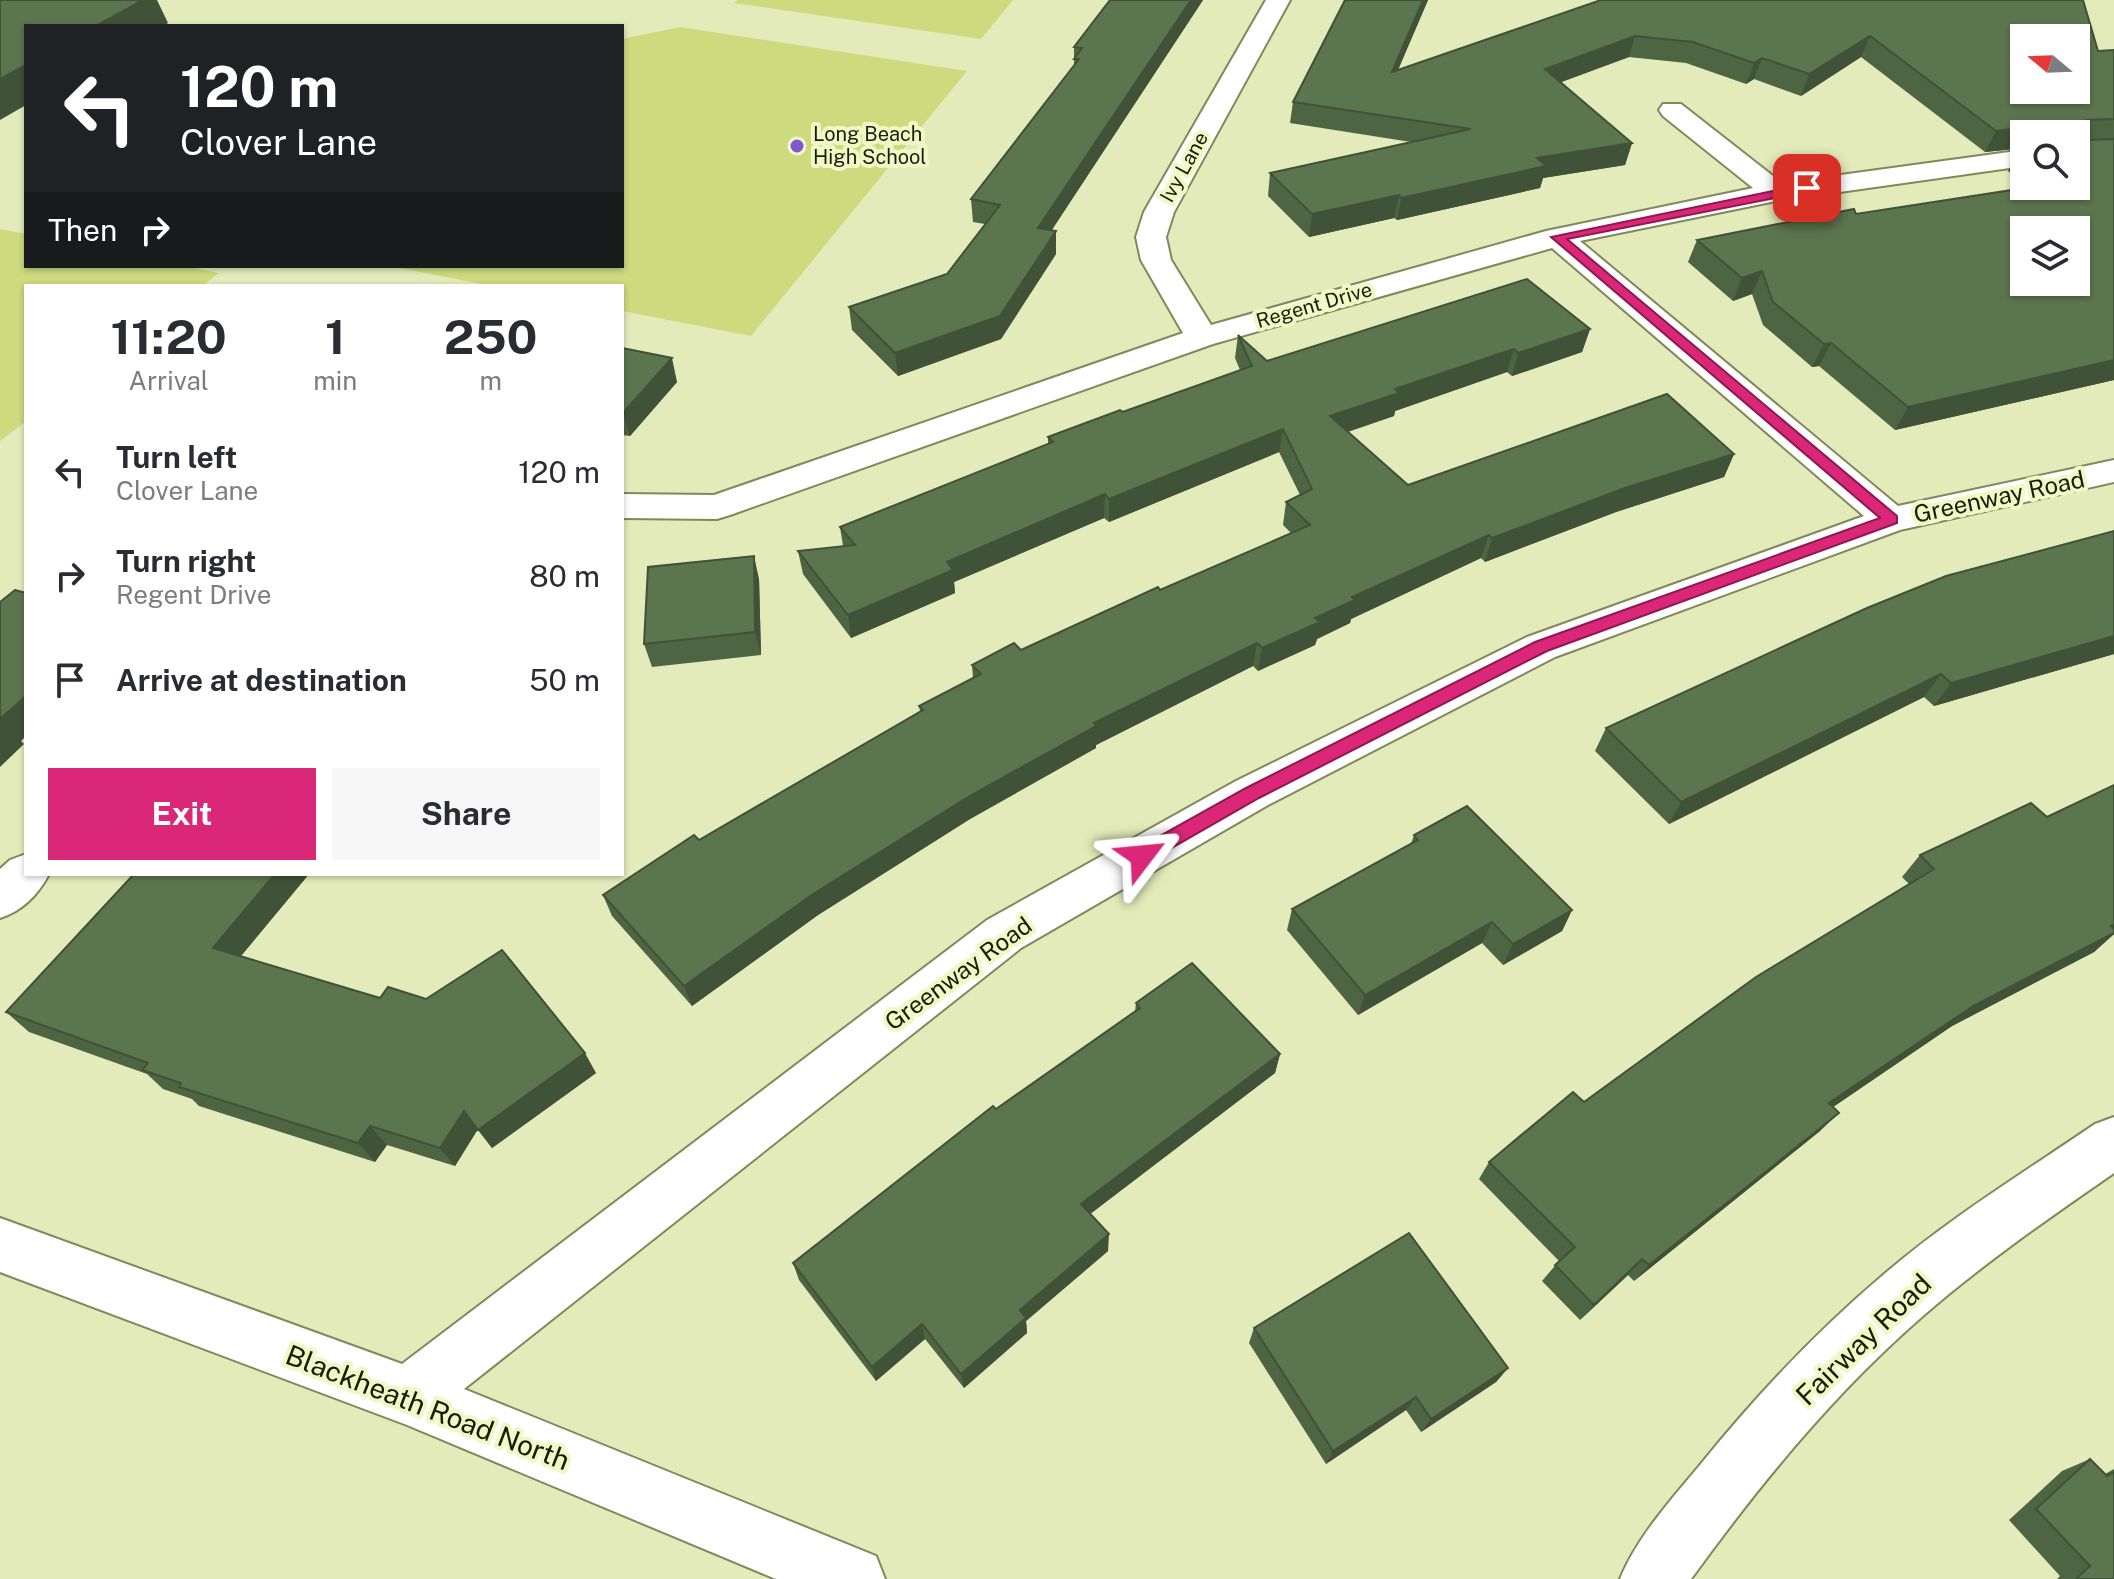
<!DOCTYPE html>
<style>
:root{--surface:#fff;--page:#f7f7f7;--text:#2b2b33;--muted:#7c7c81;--accent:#db2777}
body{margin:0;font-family:"Public Sans",sans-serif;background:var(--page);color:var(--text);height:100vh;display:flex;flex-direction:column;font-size:30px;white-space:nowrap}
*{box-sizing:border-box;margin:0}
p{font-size:26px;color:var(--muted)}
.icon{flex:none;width:44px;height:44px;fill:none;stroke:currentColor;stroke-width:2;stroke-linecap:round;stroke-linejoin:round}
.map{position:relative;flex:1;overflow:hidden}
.drawer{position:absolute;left:24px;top:284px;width:600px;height:592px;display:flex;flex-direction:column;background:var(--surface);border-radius:0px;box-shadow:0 2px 6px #0004}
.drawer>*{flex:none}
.guide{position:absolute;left:24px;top:24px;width:600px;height:244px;border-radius:0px;box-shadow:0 2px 6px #0004;background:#202124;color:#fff;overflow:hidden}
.needle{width:52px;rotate:289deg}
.controls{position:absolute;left:2010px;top:24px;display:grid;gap:16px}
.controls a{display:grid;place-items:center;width:80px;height:80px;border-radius:0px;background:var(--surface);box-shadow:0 2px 6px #0004;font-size:40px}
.pin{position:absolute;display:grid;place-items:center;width:68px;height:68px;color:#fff;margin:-34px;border-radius:16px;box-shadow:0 4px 12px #0006}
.me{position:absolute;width:88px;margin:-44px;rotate:61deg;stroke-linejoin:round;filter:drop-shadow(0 0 6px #0008)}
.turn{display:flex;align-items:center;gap:28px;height:168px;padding:0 24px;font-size:36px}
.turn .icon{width:104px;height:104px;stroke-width:2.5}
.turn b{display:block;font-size:56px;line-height:68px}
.then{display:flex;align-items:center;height:76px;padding:0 24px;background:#0003;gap:16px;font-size:30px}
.eta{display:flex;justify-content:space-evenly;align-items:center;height:136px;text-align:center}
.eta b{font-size:48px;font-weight:700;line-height:56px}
.primary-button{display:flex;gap:16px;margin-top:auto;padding:16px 24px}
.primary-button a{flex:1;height:92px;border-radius:0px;background:var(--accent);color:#fff;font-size:32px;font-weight:700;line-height:92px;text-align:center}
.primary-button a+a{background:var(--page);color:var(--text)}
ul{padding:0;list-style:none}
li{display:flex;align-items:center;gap:24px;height:104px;padding:0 24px}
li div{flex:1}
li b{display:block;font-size:30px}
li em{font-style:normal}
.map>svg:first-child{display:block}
</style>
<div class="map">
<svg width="2114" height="1579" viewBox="0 0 2114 1579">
<rect width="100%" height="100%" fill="#e3ebba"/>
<!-- green -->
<g fill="#cdda7e">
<path d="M738 0H1013L981 39 734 3Z"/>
<path d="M680 27 967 71 751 336 622 311V286H492L389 266H622V39Z"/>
<path d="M0 229 26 234V266H183L219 273 202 286H26V421L0 441Z"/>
</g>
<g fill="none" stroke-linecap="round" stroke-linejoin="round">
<!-- minor casing -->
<g stroke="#81885a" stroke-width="4">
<g id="minor">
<path d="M1266 0H1290L1174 212 1166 237 1171 260 1211 325 1546 231 1753 188 1663 116 1659 110 1663 104H1681L1782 183 2024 150V166L1776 201 1580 241 1898 506 2114 460V482L1900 530 1555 657 1268 805 1021 948 464 1389 876 1556 885 1579H776L407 1425 0 1272V1218L402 1364 987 920 1236 781 1527 637 1864 516 1552 248 1213 344 730 515 717 519 622 518V494L714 495 1183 333 1141 260 1136 237 1144 212Z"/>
<path d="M26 854V874H49C38 895 22 911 0 918V869L10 860Z"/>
<path d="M2114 1117V1173C2049 1218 1984 1263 1924 1315 1835 1392 1760 1484 1691 1579H1620C1637 1537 1671 1500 1700 1465 1755 1397 1815 1333 1882 1276 1948 1219 2023 1173 2095 1124Z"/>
</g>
</g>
<!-- minor -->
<use href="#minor" fill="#fff" fill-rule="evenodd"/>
</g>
<!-- wall -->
<g fill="#4e6543">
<path d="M1110 0H1203L1051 231 1056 254 1001 339 898 376 852 330 849 307 947 274 985 224 973 222 971 199 1074 67V47Z"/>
<path d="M1345 0H1428L1398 70 1601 0 2098 51 2114 50V380L1895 430 1819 366 1812 367 1763 325 1752 294 1733 301 1688 262 1697 240 2028 188 2026 186H2076V134H2024V148L1985 152 1861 57 1801 96 1754 79 1746 84 1686 63 1629 57 1561 82 1632 143 1625 165 1543 178 1540 188 1397 220 1394 218 1309 237 1268 196 1270 173 1411 142 1290 123 1293 102Z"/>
<path d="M2020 149H2024V184L2008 171Z"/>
<path d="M1590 329 1582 352 1512 376 1507 372 1395 411 1394 416 1348 432 1408 485 1734 454 1724 477 1616 512 1485 562 1481 558 1351 619 1350 623 1317 639 1315 645 1258 671 1253 666 1096 745V748L970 819 818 915 692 1006 612 916 603 895 699 840 920 711 919 706 973 678 972 665 1021 650 1291 533 1283 525 1286 502 1300 495 1279 452 1109 522 1104 518 954 582 955 593 851 638 803 574 798 551 843 546 840 527 1048 444V437L1240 370 1235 358 1238 335 1267 361Z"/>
<path d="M622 348 677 382 630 436 622 435Z"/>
<path d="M2114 531V654L1934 706 1924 697 1669 824 1595 751 1606 728Z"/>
<path d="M759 579 761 655 652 667 644 644Z"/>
<path d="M2114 785V934L2094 952 1952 1026 1833 1107 1820 1131 1634 1281 1628 1275 1580 1320 1542 1281 1559 1261 1479 1179 1489 1162 1584 1102 1909 884 1902 877 1920 855 2047 817Z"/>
<path d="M1414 835 1572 910 1562 931 1503 965 1482 943 1358 1015 1287 930 1292 909 1411 844Z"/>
<path d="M134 874H309L241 956 596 1073 492 1148 478 1129 455 1166 387 1145 375 1162 199 1106 192 1099 163 1089 147 1074 29 1032 6 1012Z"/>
<path d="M1136 1003 1280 1054 1275 1073 1090 1214 1108 1251 1026 1321 1027 1333 964 1388 925 1339 876 1381 799 1280 793 1263 996 1109 1135 1012Z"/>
<path d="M1254 1328 1508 1368 1496 1382 1421 1432 1406 1410 1326 1464 1249 1343Z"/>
<path d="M2090 1459 2105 1474 2114 1469V1579H2057L2060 1576 2009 1520 2062 1471Z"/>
</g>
<!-- shaded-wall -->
<g fill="#405237">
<path d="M143 0H157L168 23 163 26H96Z"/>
<path d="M1191 0H1203L1038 251V228Z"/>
<path d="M1423 0H1428L1388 93 1392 72Z"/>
<path d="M1635 36 1629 57 1540 90 1545 69Z"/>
<path d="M1870 36 1861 57 1801 96 1809 74Z"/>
<path d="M1762 58 1754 79 1746 84 1754 63Z"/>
<path d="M26 65V105L0 120V79Z"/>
<path d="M2038 126 2034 134H2024V148L1985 152 1996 131Z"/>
<path d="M1632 143 1625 165 1543 178 1540 188 1397 220 1401 198 1537 158Z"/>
<path d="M1399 195 1394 218 1309 237 1312 214Z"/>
<path d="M1056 231V254L1001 339 898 376 895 353Z"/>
<path d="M1762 271 1752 294 1733 301 1742 278Z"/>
<path d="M1590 329 1582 352 1512 376 1518 353Z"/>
<path d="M1831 343 1819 366 1812 367 1824 344Z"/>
<path d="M1514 349 1507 372 1395 411 1394 416 1325 439 1330 416 1395 389Z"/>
<path d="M672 358 677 382 630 436 623 413Z"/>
<path d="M2114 360V380L1895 430 1908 407Z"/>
<path d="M1283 429 1279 452 1109 522V499Z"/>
<path d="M1734 454 1724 477 1616 512 1485 562 1492 538 1625 488Z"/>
<path d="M1105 494 1104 518 954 582 955 593 851 638 848 615 947 562Z"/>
<path d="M1489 535 1481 558 1351 619 1350 623 1317 639 1315 645 1258 671 1262 648 1352 597Z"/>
<path d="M754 556 759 579 761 655 755 632Z"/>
<path d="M2114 636V654L1934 706 1951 683Z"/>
<path d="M1257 643 1253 666 1096 745V748L970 819 818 915 692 1006 684 986 813 894 968 797 1094 723Z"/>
<path d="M1941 674 1924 697 1669 824 1681 802Z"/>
<path d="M26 696V736L21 741 24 744 0 767V719Z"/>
<path d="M275 874H309L231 968 213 948Z"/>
<path d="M1572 910 1562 931 1503 965 1513 944Z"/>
<path d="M1492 922 1482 943 1358 1015 1365 995Z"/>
<path d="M2114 925V934L2094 952 1952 1026 1811 1122 1829 1103 1973 1006Z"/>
<path d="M585 1053 596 1073 492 1148 478 1130Z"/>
<path d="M1280 1054 1275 1073 1081 1221V1204Z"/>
<path d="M464 1111 478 1129 455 1166 440 1148Z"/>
<path d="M1839 1113 1820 1131 1634 1281 1649 1265Z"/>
<path d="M370 1126 387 1145 375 1162 358 1143Z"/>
<path d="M1109 1234 1108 1251 1026 1321 1027 1333 964 1388 961 1374 1020 1310Z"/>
<path d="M1642 1259 1628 1275 1580 1320 1594 1305Z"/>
<path d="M922 1324 925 1339 876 1381 872 1367Z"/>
<path d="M1508 1368 1496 1382 1421 1432 1431 1419Z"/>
<path d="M1416 1397 1406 1410 1326 1464 1333 1451Z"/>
</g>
<!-- building -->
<g fill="#5b754e" stroke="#405237" stroke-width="2" fill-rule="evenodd">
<path d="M0 0H143L96 26H26V65L0 79Z"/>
<path d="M1110 0H1191L1038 228 1056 231 1000 316 895 353 849 307 947 274 1000 205 971 199 1079 59H1074L1082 48 1074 47Z"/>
<path d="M1345 0H1423L1392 72 1601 0H2083L2098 51 2114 50V119L2086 120 2087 140 2114 139V360L1908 407 1831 343 1824 344 1773 302 1762 271 1742 278 1697 240 1854 209 1856 214 2038 186H2076V134H2038V126L1996 131 1870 36 1809 74 1762 58 1754 63 1693 42 1635 36 1545 69 1632 143 1537 158 1546 166 1401 198 1399 195 1312 214 1270 173 1471 129 1293 102ZM2024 38H2076V90H2024ZM2024 230H2076V282H2024Z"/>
<path d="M1527 279 1590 329 1518 353 1514 349 1395 389 1399 393 1330 416 1408 485 1667 394 1734 454 1625 488 1492 538 1489 535 1352 597 1355 600 1315 618 1320 622 1262 648 1257 643 1094 723 1096 726 968 797 813 894 684 986 603 895 694 835 699 840 923 710 919 706 981 674 972 665 1014 643 1021 650 1158 587 1160 590 1310 525 1286 502 1312 489 1283 429 1109 499 1105 494 947 562 953 570 848 615 798 551 855 545 840 527 1053 442 1048 437 1120 410 1123 412 1252 366 1238 335 1267 361Z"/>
<path d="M622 348 672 358 623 413H622Z"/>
<path d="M2114 531V636L1951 683 1941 674 1681 802 1606 728 1867 608 1946 576Z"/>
<path d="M754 556 755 632 644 644 648 567Z"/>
<path d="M15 590 26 593V696L0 719V602Z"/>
<path d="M2114 785V925L2111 926 2114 929V933L1973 1006 1829 1103 1839 1113 1649 1265 1642 1259 1594 1305 1555 1265 1575 1247 1489 1162 1573 1092 1584 1102 1756 977 1934 869 1920 855 2031 803 2047 817Z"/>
<path d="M1467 806 1572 910 1513 944 1492 922 1365 995 1292 909 1418 840 1414 835Z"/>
<path d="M134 874H275L213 948 380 998 388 987 426 999 502 950 585 1053 478 1130 464 1111 440 1148 370 1126 358 1143 179 1087 181 1083 142 1070 148 1063 6 1012Z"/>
<path d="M1192 963 1280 1054 1081 1204 1109 1234 1020 1310 1026 1318 961 1374 922 1324 872 1367 793 1263 993 1106 996 1109 1140 1008 1136 1003Z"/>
<path d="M1409 1233 1508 1368 1431 1419 1416 1397 1333 1451 1254 1328Z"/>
<path d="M2090 1459 2107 1476 2114 1472V1579H2076L2090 1566 2036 1509Z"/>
</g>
<!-- route -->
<path fill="#db2777" stroke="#8e194d" stroke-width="2" d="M1807 184 1813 188 1811 191 1567 239 1897 516V523L1547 651 1259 798 1149 861H1135L1133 856 1135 850 1246 788 1535 642 1880 518 1551 237Z"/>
<!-- markers -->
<circle fill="#8057d0" stroke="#f0f9c6" stroke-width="3" cx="797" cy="146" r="8"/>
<g text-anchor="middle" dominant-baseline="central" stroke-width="8" stroke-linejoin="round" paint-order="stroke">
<!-- far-poi labels -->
<g font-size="20" fill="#1a1c09" stroke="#f0f9c6" text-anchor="start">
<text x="813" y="134">Long Beach<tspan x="813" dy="23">High School</tspan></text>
</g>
<!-- far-street labels -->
<g font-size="20" fill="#1a1c09" stroke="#f0f9c6">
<text transform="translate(1184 167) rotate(-61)">Ivy Lane</text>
<text transform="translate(1314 305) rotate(-16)">Regent Drive</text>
</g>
<!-- street labels -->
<g font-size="24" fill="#1a1c09" stroke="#f0f9c6">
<text transform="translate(1999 496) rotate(-12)">Greenway Road</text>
<text transform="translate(958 973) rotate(-36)">Greenway Road</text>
</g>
<!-- near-street labels -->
<g font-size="28" fill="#1a1c09" stroke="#f0f9c6">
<text transform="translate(1863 1339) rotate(-44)">Fairway Road</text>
<text transform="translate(428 1407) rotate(21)">Blackheath Road North</text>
</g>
</g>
</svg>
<div class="controls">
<a><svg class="needle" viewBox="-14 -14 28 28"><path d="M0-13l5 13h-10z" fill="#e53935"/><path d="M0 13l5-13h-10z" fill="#7c7c81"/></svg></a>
<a><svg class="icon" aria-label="search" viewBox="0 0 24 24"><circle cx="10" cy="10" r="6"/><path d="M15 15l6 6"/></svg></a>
<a><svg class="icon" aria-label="layers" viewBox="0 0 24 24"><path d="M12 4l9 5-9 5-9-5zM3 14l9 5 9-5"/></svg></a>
</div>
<div class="pin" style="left:1807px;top:188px;background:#d93025"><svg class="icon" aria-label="arrive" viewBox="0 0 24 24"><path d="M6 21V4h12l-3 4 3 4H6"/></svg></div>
<svg class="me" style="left:1142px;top:856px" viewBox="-20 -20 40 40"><path d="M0-17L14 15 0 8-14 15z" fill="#db2777" stroke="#fff" stroke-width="4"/></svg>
<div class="guide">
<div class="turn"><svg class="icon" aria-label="left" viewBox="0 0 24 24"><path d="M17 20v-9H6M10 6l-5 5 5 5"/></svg><div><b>120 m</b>Clover Lane</div></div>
<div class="then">Then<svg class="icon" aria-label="right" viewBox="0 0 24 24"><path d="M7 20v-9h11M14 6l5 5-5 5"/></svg></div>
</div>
<section class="drawer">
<div class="eta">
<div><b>11:20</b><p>Arrival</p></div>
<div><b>1</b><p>min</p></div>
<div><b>250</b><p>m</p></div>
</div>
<ul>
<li><svg class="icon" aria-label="left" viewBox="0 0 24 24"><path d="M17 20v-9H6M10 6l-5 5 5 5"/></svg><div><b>Turn left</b><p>Clover Lane</p></div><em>120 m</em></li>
<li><svg class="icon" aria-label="right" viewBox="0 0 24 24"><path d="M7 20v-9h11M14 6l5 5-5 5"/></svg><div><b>Turn right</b><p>Regent Drive</p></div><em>80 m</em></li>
<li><svg class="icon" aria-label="arrive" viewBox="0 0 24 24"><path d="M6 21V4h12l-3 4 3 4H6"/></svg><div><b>Arrive at destination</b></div><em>50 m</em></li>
</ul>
<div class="primary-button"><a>Exit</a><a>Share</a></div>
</section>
</div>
